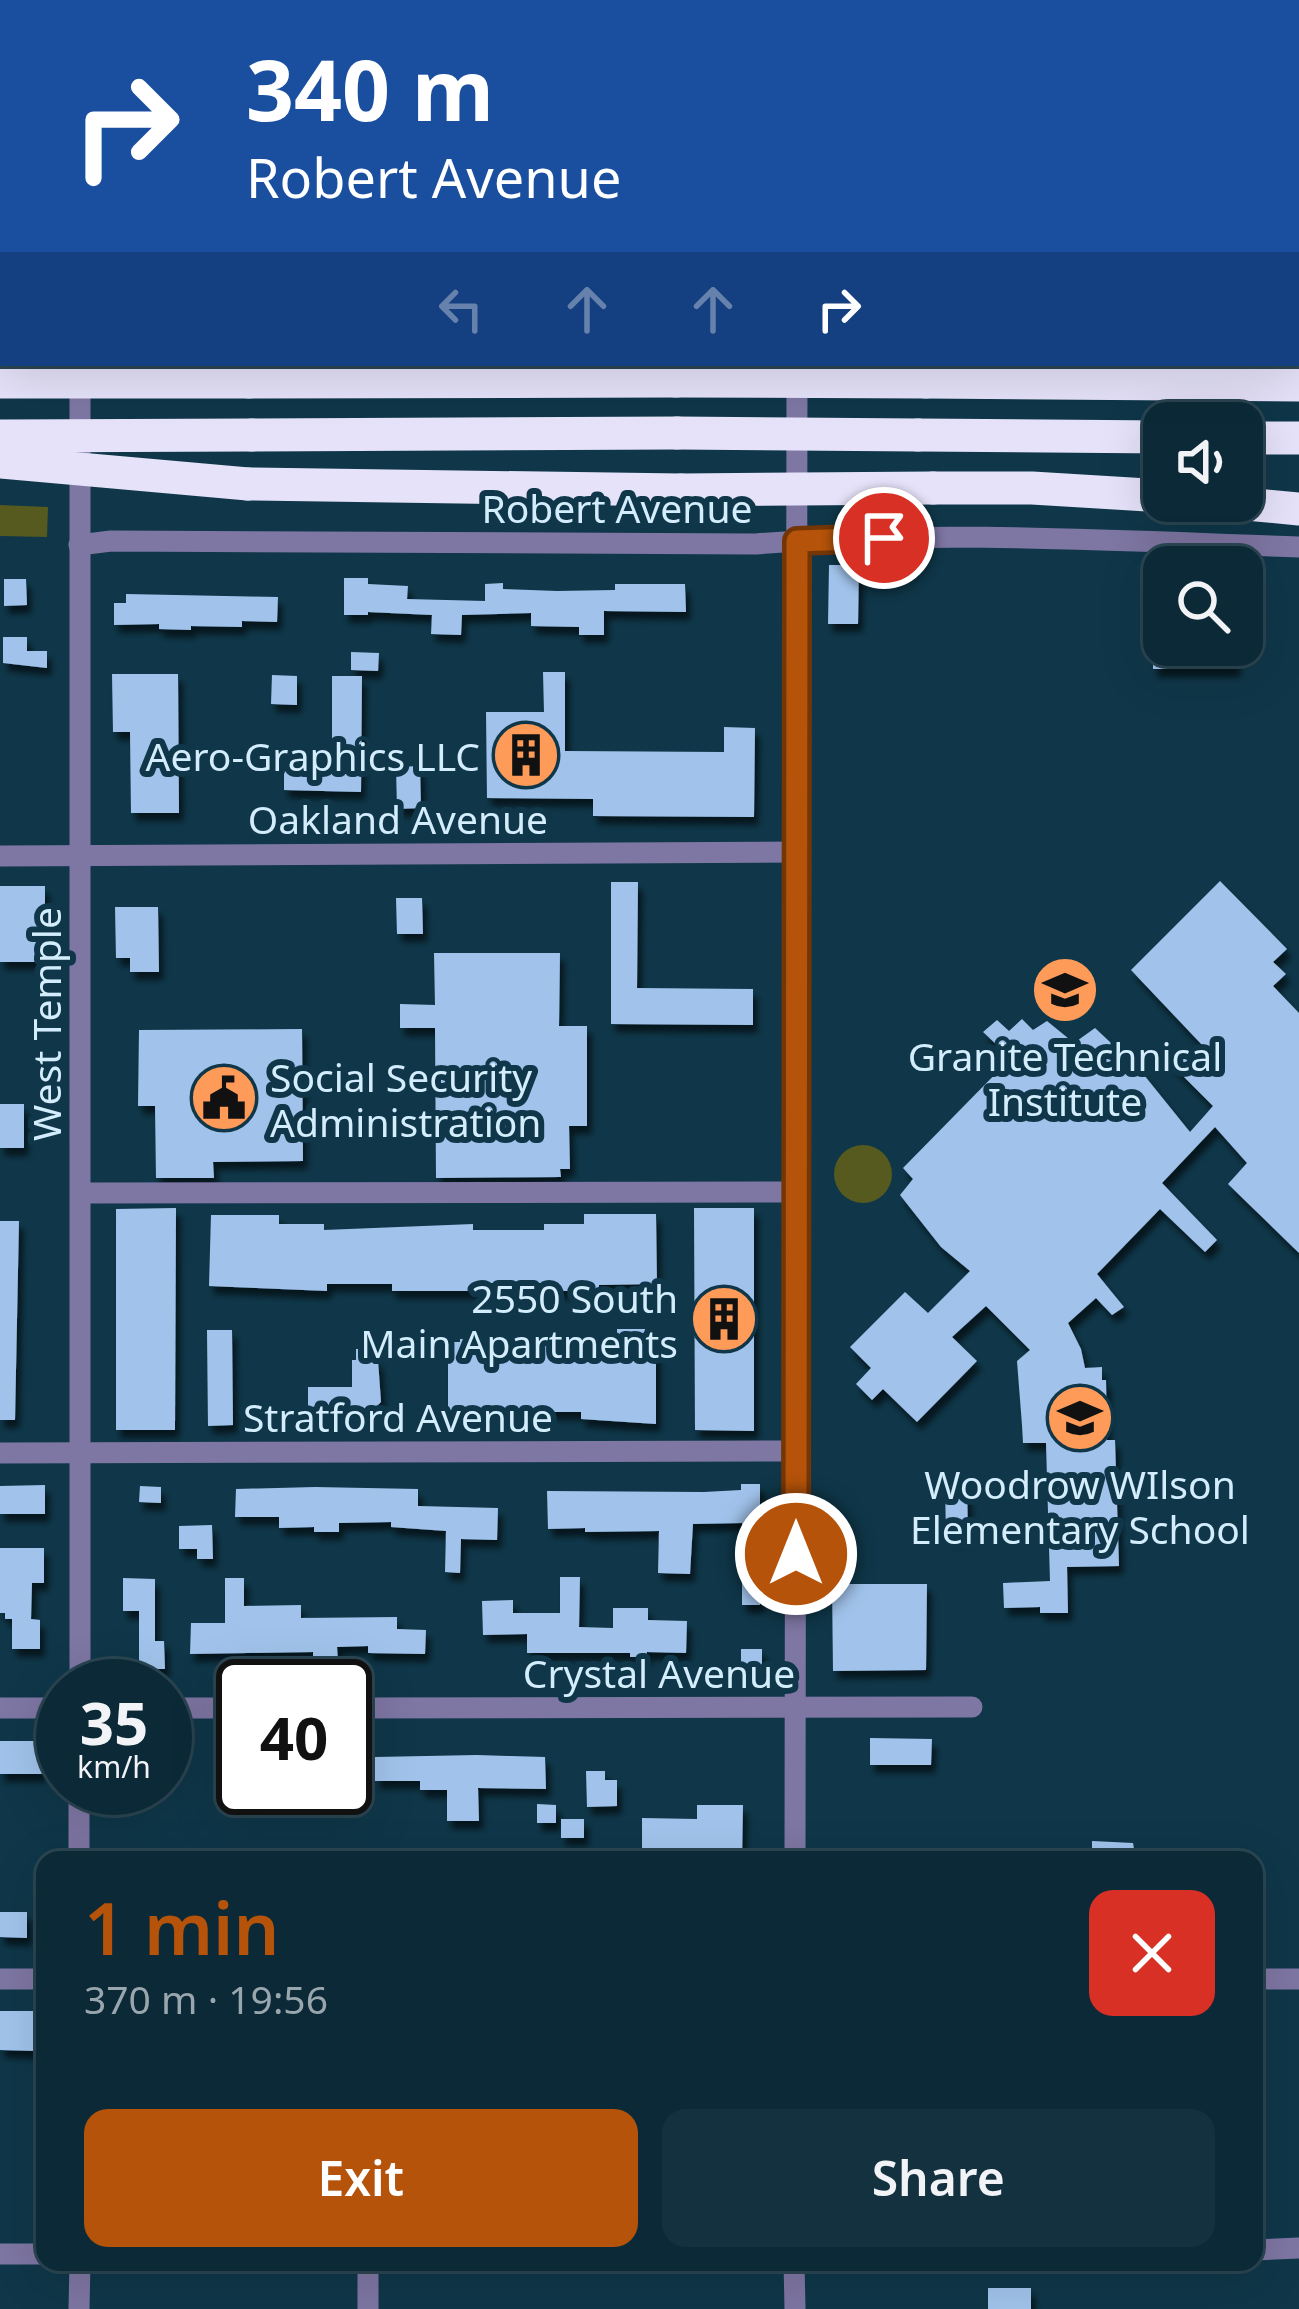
<!DOCTYPE html>
<meta charset="utf-8">
<style>
:root{--surface:#0b2937;--page:#14313f;--text:#f1f3f6;--muted:#9aa6ad;--line:#2b4552;--accent:#b45309}
body{margin:0;font-family:"Noto Sans",sans-serif;background:var(--page);color:var(--text);height:100vh;display:flex;flex-direction:column;font-size:45px;white-space:nowrap}
*{box-sizing:border-box;margin:0}
p{font-size:39px;color:var(--muted)}
.icon{flex:none;width:66px;height:66px;fill:none;stroke:currentColor;stroke-width:2;stroke-linecap:round;stroke-linejoin:round}
.map{position:relative;flex:1;overflow:hidden}
.side{position:absolute;left:36px;top:1851px;width:1227px;height:420px;display:flex;flex-direction:column;background:var(--surface);border-radius:24px;box-shadow:0 12px 48px #0002,0 0 0 3px var(--line)}
.side>*{flex:none}
.banner{position:absolute;left:0px;top:0px;width:1299px;height:366px;box-shadow:0 12px 48px #0002,0 0 0 3px var(--line);background:#1a4fa0;color:#fff;overflow:hidden}
.tools{position:absolute;left:1143px;top:402px;display:grid;gap:24px}
.tools a{display:grid;place-items:center;width:120px;height:120px;border-radius:24px;background:var(--surface);box-shadow:0 12px 48px #0002,0 0 0 3px var(--line);font-size:60px}
.speed{position:absolute;left:36px;top:1659px;display:flex;gap:24px;font-size:60px;font-weight:700;text-align:center}
.speed>*{display:grid;place-content:center;width:156px;height:156px;border-radius:50%;background:var(--surface);box-shadow:0 12px 48px #0002,0 0 0 3px var(--line);line-height:1}
.speed small{font-size:30px;font-weight:400}
.speed .limit{border:6px solid #111;border-radius:18px;background:#fff;color:#111}
.pin{position:absolute;display:grid;place-items:center;width:102px;height:102px;color:#fff;margin:-51px;border:6px solid #fff;border-radius:50%;box-shadow:0 3px 12px #0007}
.me{position:absolute;width:132px;margin:-66px;rotate:0deg;stroke-linejoin:round;filter:drop-shadow(0 0 9px #0008)}
.turn{display:flex;align-items:center;gap:42px;height:252px;padding:0 48px;font-size:54px}
.turn .icon{width:156px;height:156px;stroke-width:2.5}
.turn b{display:block;font-size:84px;line-height:102px}
.lanes{display:flex;align-items:center;height:114px;padding:0 48px;background:#0003;justify-content:center;gap:60px;direction:ltr}
.lanes .off{opacity:.35}
.round{display:grid;place-items:center;flex:none;width:126px;height:126px;border-radius:24px;background:var(--page)}
.headline{display:flex;align-items:center;justify-content:space-between;height:204px;padding:0 48px}
h1{font-size:72px;font-weight:600;line-height:90px;color:var(--accent)}
.action{display:flex;gap:24px;margin-top:auto;padding:24px 48px}
.action a{flex:1;height:138px;border-radius:24px;background:var(--accent);color:#fff;font-size:48px;font-weight:600;line-height:138px;text-align:center}
.action a+a{background:var(--page);color:var(--text)}
.map>svg:first-child{display:block}
</style>
<div class="map">
<svg width="1299" height="2309" viewBox="0 0 1299 2309">
<defs>
<filter id="shadow"><feDropShadow dx="4.5" dy="8" stdDeviation="3" flood-color="#0009"/></filter>
</defs>
<rect width="100%" height="100%" fill="#0f3749"/>
<!-- green -->
<g fill="#565a1e">
<path d="M0 505 48 507 47 537 0 536Z"/>
<circle cx="863" cy="1174" r="29"/>
</g>
<!-- building -->
<g fill="#a1c3eb" filter="url(#shadow)">
<path d="M829 565H859L858 624H828Z"/>
<path d="M344 578H368V584L408 586 407 599 485 601V584L503 583V589L557 591 615 590V584H685L686 612 604 611V635H579V627L531 626V613L462 615 461 635 431 634 432 615 368 612V615H344Z"/>
<path d="M4 579H26L27 605 4 606Z"/>
<path d="M126 594 278 597 277 622 242 621V627L191 626V630L159 629V624L114 625V603H126Z"/>
<path d="M3 637H27V651H47V668L3 663Z"/>
<rect x="1153" y="645" width="83" height="24"/>
<path d="M351 652 379 653 378 671 351 670Z"/>
<path d="M543 672H565V751L724 752V727L755 728 754 817 593 816V799L487 798 486 712H544Z"/>
<path d="M112 674H178L179 813H131L130 732H113Z"/>
<path d="M272 675 297 676V705L271 704Z"/>
<path d="M332 676H362L361 792 284 790V753H332Z"/>
<path d="M420 766 421 808 397 809 396 767Z"/>
<path d="M1220 881 1287 949 1273 962 1286 974 1273 986 1299 1013V1253L1228 1184 1247 1163 1215 1127 1162 1183 1217 1240 1205 1252 1160 1209 1097 1274 1124 1307 1112 1315 1096 1298 1068 1323 1081 1349 1085 1368 1102 1367V1380H1106L1107 1440H1115L1119 1566 1067 1567 1068 1613H1040V1607L1004 1608 1003 1583 1050 1581 1046 1443H1023L1022 1425 1017 1361 1030 1350 986 1306 952 1337 977 1361 917 1422 883 1389 872 1400 856 1384 871 1368 850 1347 905 1292 928 1313 970 1271 941 1247 900 1195 913 1179 903 1168 1011 1058 983 1032 997 1020 1009 1031 1022 1019 1033 1030 1047 1021 1074 1043 1095 1028 1140 1070 1190 1132 1213 1106 1159 1052 1204 1047 1131 970Z"/>
<path d="M611 882H638L637 988 753 989V1025L611 1024Z"/>
<rect x="0" y="886" width="45" height="76"/>
<path d="M396 898H422L423 934H397Z"/>
<path d="M115 907H158L159 972H130V958H116Z"/>
<path d="M434 953H560L559 1026H587V1126H569L570 1169H560L561 1177 436 1178 435 1028H400V1004L435 1005Z"/>
<path d="M302 1029 303 1161 213 1162 214 1178H156L155 1106H138L139 1030Z"/>
<rect x="0" y="1104" width="24" height="44"/>
<path d="M176 1208 175 1430H116V1209Z"/>
<path d="M694 1208H754V1431L695 1430Z"/>
<path d="M584 1214H656L657 1284 599 1285V1291H541V1283H476V1291H392V1284H327V1291L209 1286 211 1215H279V1224H324V1230L473 1224V1230H544V1224H584Z"/>
<path d="M0 1221H19L15 1420H0Z"/>
<path d="M617 1329H656V1424L581 1419V1412H448V1342H460V1339H581V1336H617Z"/>
<path d="M207 1330H232L233 1425 208 1426Z"/>
<path d="M356 1349H373V1360H378L381 1402 363 1420 308 1421V1387H352V1360H356Z"/>
<path d="M945 1481H967L968 1538H946Z"/>
<path d="M741 1484H760V1605H742V1523L693 1524 690 1574 658 1573 659 1531 585 1532V1528L548 1529 547 1491 704 1492 741 1490Z"/>
<path d="M45 1485V1514H0V1486Z"/>
<path d="M140 1486 161 1487V1503L139 1502Z"/>
<path d="M315 1487 418 1489V1506L498 1508 497 1540 461 1539 460 1573 445 1572 446 1531 391 1527V1522L339 1523V1532H314V1527L279 1528V1517H235L236 1489Z"/>
<path d="M212 1525 213 1559H197V1549H179V1526Z"/>
<path d="M0 1548H44V1583H32L31 1619 40 1620V1649H12V1619H5V1613H0Z"/>
<path d="M560 1577H580L579 1627 613 1628V1608H648V1620L687 1621 686 1653 647 1652V1657H630V1653H527V1634L483 1635 482 1601 513 1600V1613H560Z"/>
<path d="M123 1578 155 1579V1641H164L165 1669H139V1611H123Z"/>
<path d="M225 1578H244V1606L301 1605V1618L397 1617V1629L426 1630 425 1654 368 1653V1646L337 1647 338 1661 313 1662V1652L190 1654 191 1623H225Z"/>
<path d="M832 1584H927L926 1670 833 1671Z"/>
<path d="M741 1649H762V1674L741 1675Z"/>
<path d="M870 1738 932 1739 931 1765H870Z"/>
<rect x="0" y="1741" width="42" height="33"/>
<path d="M218 1745 242 1746 241 1794H217Z"/>
<path d="M477 1755 545 1757 546 1789 478 1788 479 1821H447V1790H420V1781H375V1757Z"/>
<path d="M586 1771H605V1780H617V1806L587 1807Z"/>
<path d="M537 1804 556 1805V1823H537Z"/>
<path d="M697 1805H743L742 1860H642V1818L697 1819Z"/>
<rect x="561" y="1819" width="23" height="19"/>
<path d="M1092 1841 1133 1843 1136 1860H1092Z"/>
<path d="M0 1912H27V1938L0 1937Z"/>
<path d="M0 2011H36V2051L0 2050Z"/>
<rect x="988" y="2288" width="43" height="21"/>
</g>
<g fill="none" stroke-linecap="round" stroke-linejoin="round">
<!-- minor -->
<g stroke="#7e76a3" stroke-width="21">
<path d="M80 0V3"/>
<path d="M796 0V3"/>
<path d="M0 16H3"/>
<path d="M1296 17H1299"/>
<path d="M1296 269H1299"/>
<path d="M79 545 111 541 756 544C937 530 1119 541 1299 547"/>
<path d="M0 856 797 852"/>
<path d="M81 1193 797 1192"/>
<path d="M0 1453 797 1451"/>
<path d="M80 1686V363"/>
<path d="M0 1708H63"/>
<path d="M165 1708H243"/>
<path d="M345 1708 972 1707"/>
<path d="M79 1860V1788"/>
<path d="M795 1860 797 363"/>
<path d="M0 1979H45"/>
<path d="M1254 1979H1299"/>
<path d="M1254 2250 1299 2248"/>
<path d="M0 2254H45"/>
<path d="M368 2262V2309"/>
<path d="M794 2262 795 2309"/>
<path d="M79 2309 80 2262"/>
</g>
<!-- highway -->
<g stroke="#e5e2f9" stroke-width="33">
<path d="M1296 303H1299"/>
<path d="M0 327H3"/>
<path d="M249 382 676 381"/>
<path d="M926 382 1299 385"/>
<path d="M252 435 677 433"/>
<path d="M918 435 1164 437"/>
<path d="M1242 438H1299"/>
<path d="M248 484 681 490"/>
<path d="M933 488H1032L1164 496"/>
<path d="M1214 501 1299 509"/>
</g>
<!-- highway-bridge -->
<g stroke="#e5e2f9" stroke-width="33">
<path d="M676 381 926 382"/>
<path d="M0 382H249"/>
<path d="M677 433 918 435"/>
<path d="M0 436 252 435"/>
<path d="M0 462 248 484"/>
<path d="M681 490 933 488"/>
</g>
</g>
<g fill="none" stroke-linecap="round" stroke-linejoin="round">
<!-- route casing -->
<g stroke="#753606" stroke-width="30">
<path id="route" d="M796 1554 797 541 884 538"/>
</g>
<!-- route -->
<use href="#route" stroke="#b45309" stroke-width="21"/>
</g>
<!-- icons -->
<defs>
<g id="building-disc" transform="scale(3.45)"><circle r="9.5" fill="#fe9b59" stroke="#0f3749"/><path d="M-4-6H4V6H1V3H-1V6H-4ZM-2.5-4.3h1.7v1.8h-1.7ZM.8-4.3h1.7v1.8H.8ZM-2.5-1h1.7V.8h-1.7ZM.8-1h1.7V.8H.8Z" fill="#111"/></g>
<g id="school-disc" transform="scale(3.45)"><circle r="9.5" fill="#fe9b59" stroke="#0f3749"/><path d="M0-5L7-2L0 1L-7-2ZM-4 1L0 2.5L4 1V4Q0 6-4 4Z" fill="#111"/></g>
<g id="civic-disc" transform="scale(3.45)"><circle r="9.5" fill="#fe9b59" stroke="#0f3749"/><path d="M-.6-6.5H3V-4.5H.6V-3L4-1V1h2V6H-6V1h2V-1L-.6-3ZM-1.2 2.5V6h2.4V2.5Z" fill="#111"/></g>
</defs>
<g fill-rule="evenodd">
<use href="#building-disc" x="526" y="755"/>
<use href="#school-disc" x="1065" y="990"/>
<use href="#civic-disc" x="224" y="1098"/>
<use href="#building-disc" x="724" y="1319"/>
<use href="#school-disc" x="1080" y="1418"/>
</g>
<g text-anchor="middle" dominant-baseline="central" stroke-width="12" stroke-linejoin="round" paint-order="stroke">
<!-- street labels -->
<g font-size="39" fill="#d3edfc" stroke="#0f3749">
<text x="617" y="507">Robert Avenue</text>
<text x="398" y="818">Oakland Avenue</text>
<text transform="translate(45 1024) rotate(-90)">West Temple</text>
<text x="398" y="1416">Stratford Avenue</text>
<text x="659" y="1672">Crystal Avenue</text>
</g>
<!-- poi labels -->
<g font-size="39" fill="#d3edfc" stroke="#0f3749" text-anchor="end">
<text x="480" y="755">Aero-Graphics LLC</text>
<text x="1065" y="1055" text-anchor="middle">Granite Technical<tspan x="1065" dy="45">Institute</tspan></text>
<text x="270" y="1076" text-anchor="start">Social Security<tspan x="270" dy="45">Administration</tspan></text>
<text x="678" y="1297">2550 South<tspan x="678" dy="45">Main Apartments</tspan></text>
<text x="1080" y="1483" text-anchor="middle">Woodrow WIlson<tspan x="1080" dy="45">Elementary School</tspan></text>
</g>
</g>
</svg>
<div class="tools">
<a><svg class="icon" aria-label="sound" viewBox="0 0 24 24"><path d="M4 9h4l5-4v14l-5-4H4zM17 9q2 3 0 6"/></svg></a>
<a><svg class="icon" aria-label="search" viewBox="0 0 24 24"><circle cx="10" cy="10" r="6"/><path d="M15 15l6 6"/></svg></a>
</div>
<div class="speed"><div>35<small>km/h</small></div><div class="limit">40</div></div>
<div class="pin" style="left:884px;top:538px;background:#d93025"><svg class="icon" aria-label="arrive" viewBox="0 0 24 24"><path d="M6 21V4h12l-3 4 3 4H6"/></svg></div>
<svg class="me" style="left:796px;top:1554px" viewBox="-20 -20 40 40"><circle r="17" fill="#b45309" stroke="#fff" stroke-width="3"/><path d="M0-11L8 9 0 5-8 9z" fill="#fff"/></svg>
<div class="banner">
<div class="turn"><svg class="icon" aria-label="right" viewBox="0 0 24 24"><path d="M7 20v-9h11M14 6l5 5-5 5"/></svg><div><b>340 m</b>Robert Avenue</div></div>
<div class="lanes"><svg class="icon off" aria-label="left" viewBox="0 0 24 24"><path d="M17 20v-9H6M10 6l-5 5 5 5"/></svg><svg class="icon off" aria-label="ahead" viewBox="0 0 24 24"><path d="M12 20V5M6 11l6-6 6 6"/></svg><svg class="icon off" aria-label="ahead" viewBox="0 0 24 24"><path d="M12 20V5M6 11l6-6 6 6"/></svg><svg class="icon" aria-label="right" viewBox="0 0 24 24"><path d="M7 20v-9h11M14 6l5 5-5 5"/></svg></div>
</div>
<section class="side">
<div class="headline"><div><h1>1 min</h1><p>370 m · 19:56</p></div><a class="round" style="background:#d93025;color:#fff"><svg class="icon" aria-label="close" viewBox="0 0 24 24"><path d="M6 6l12 12M18 6L6 18"/></svg></a></div>
<div class="action"><a>Exit</a><a>Share</a></div>
</section>
</div>
